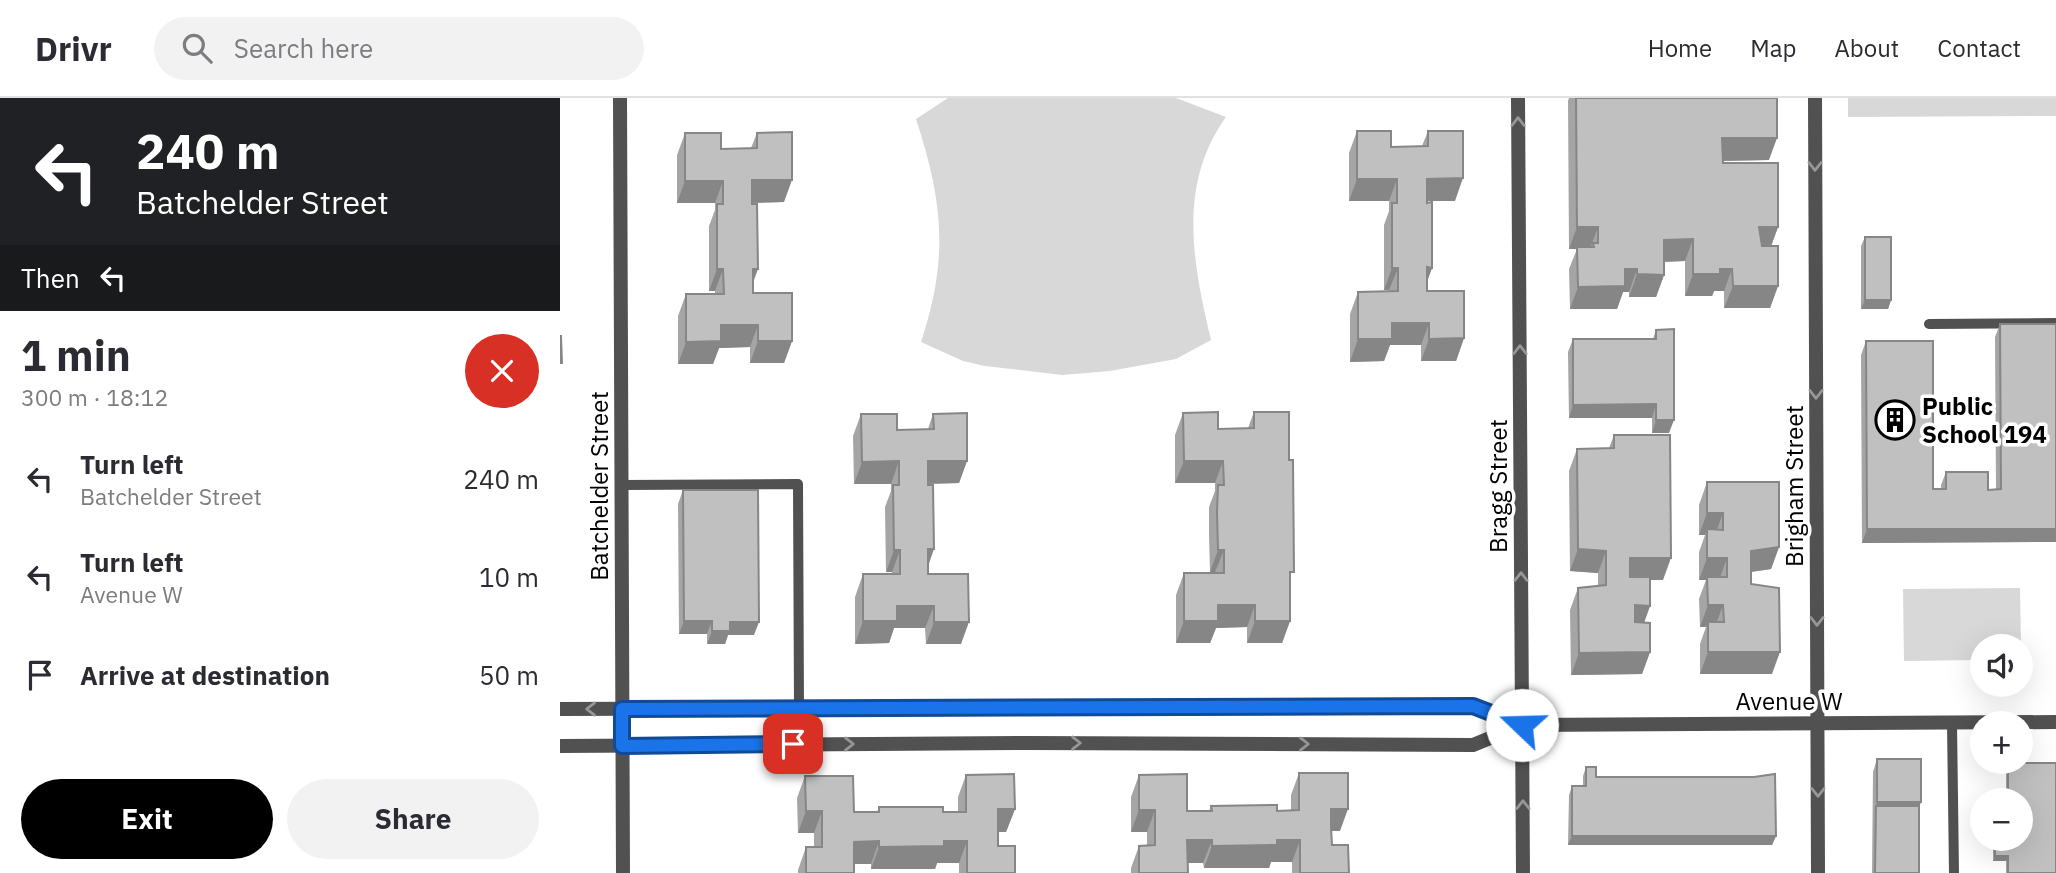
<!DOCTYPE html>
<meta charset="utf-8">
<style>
:root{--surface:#fff;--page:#f2f2f3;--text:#2b2b33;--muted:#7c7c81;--line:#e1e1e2;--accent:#000}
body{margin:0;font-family:"IBM Plex Sans",sans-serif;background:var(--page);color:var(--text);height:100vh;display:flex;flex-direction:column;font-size:26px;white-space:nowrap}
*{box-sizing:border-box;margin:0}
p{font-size:23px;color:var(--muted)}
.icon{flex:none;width:38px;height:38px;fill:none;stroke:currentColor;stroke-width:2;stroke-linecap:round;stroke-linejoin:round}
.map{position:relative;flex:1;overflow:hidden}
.details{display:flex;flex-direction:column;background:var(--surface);width:560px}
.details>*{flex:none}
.guide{background:#202124;color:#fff;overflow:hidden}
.fabs{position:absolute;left:1410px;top:536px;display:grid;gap:14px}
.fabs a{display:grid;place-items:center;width:63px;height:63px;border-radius:50%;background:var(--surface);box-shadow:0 7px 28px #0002;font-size:35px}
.pin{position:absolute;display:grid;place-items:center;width:60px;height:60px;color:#fff;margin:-30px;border-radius:14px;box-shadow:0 4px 10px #0006}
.me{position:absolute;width:77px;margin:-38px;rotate:291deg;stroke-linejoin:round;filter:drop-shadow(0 0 5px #0008)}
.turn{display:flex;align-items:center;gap:24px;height:147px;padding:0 21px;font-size:32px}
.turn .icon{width:91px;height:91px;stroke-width:2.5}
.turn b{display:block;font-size:49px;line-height:60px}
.then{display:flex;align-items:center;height:66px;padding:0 21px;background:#0003;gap:14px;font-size:26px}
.round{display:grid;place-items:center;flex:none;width:74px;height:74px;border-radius:37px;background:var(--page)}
.head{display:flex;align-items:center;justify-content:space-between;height:119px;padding:0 21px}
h1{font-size:42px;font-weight:800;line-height:52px}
.button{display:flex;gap:14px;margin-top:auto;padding:14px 21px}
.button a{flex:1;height:80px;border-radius:42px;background:var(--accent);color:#fff;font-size:28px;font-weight:800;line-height:80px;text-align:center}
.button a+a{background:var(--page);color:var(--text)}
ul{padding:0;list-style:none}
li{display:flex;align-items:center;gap:21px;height:98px;padding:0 21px}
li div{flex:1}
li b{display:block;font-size:26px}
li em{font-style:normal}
header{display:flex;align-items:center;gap:42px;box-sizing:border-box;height:98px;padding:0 35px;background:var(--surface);border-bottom:2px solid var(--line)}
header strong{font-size:33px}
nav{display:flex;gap:38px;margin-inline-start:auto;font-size:24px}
.search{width:490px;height:63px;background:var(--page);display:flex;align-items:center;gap:18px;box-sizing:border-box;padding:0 24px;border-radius:38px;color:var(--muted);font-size:26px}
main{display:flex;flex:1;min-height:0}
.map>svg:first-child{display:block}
</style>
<header>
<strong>Drivr</strong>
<div class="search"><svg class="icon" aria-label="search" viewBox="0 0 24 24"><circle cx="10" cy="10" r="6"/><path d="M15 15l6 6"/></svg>Search here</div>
<nav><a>Home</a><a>Map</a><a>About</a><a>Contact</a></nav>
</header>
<main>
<section class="details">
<div class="guide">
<div class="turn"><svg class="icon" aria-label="left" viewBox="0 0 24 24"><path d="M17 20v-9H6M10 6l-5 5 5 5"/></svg><div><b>240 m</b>Batchelder Street</div></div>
<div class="then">Then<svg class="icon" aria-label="left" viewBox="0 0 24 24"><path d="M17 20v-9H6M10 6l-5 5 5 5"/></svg></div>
</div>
<div class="head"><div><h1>1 min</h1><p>300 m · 18:12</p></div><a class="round" style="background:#d93025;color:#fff"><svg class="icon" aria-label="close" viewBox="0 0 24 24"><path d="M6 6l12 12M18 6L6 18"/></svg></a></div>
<ul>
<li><svg class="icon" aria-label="left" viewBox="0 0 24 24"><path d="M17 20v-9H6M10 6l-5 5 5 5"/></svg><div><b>Turn left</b><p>Batchelder Street</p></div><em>240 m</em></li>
<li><svg class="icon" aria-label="left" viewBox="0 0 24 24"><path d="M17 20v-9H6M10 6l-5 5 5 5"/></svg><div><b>Turn left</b><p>Avenue W</p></div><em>10 m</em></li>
<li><svg class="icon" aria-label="arrive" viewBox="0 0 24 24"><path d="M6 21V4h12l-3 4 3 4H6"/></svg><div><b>Arrive at destination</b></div><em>50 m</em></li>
</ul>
<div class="button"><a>Exit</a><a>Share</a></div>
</section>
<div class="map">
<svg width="1496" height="775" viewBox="0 0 1496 775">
<rect width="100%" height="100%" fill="#fff"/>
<!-- green -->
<g fill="#d8d8d8">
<path d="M388 0H616L666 19C617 87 633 166 651 242L616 261 550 273 502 277 425 268 403 263 361 244C389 159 383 104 356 21Z"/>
<path d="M1288 0H1496V18L1288 19Z"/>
<path d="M1460 490 1461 548H1423V562L1344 563 1343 491Z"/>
</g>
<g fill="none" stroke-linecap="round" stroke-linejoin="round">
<!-- service -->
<g stroke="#515151" stroke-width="10">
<path d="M1369 226 1496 225"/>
<path d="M62 387 238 386 239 610"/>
<path d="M1392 625 1394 775"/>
</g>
<!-- minor -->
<g stroke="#515151" stroke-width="14">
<path d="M60 0 63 775"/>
<path d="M958 0 963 775"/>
<path d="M1255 0 1258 775"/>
<path d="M0 611 913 608 962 627"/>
<path d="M0 648 470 645 913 647 962 627 1496 624"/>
</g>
</g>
<!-- wall -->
<g fill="#a5a5a5">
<path d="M1009 0H1016L1209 62 1163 63V65L1218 129 1211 148 1218 188 1210 210H1164V193H1154L1152 198H1125V163L1104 164V177L1096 199H1069V194H1063L1057 211H1010L1009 171 1017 151H1009L1008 3Z"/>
<path d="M797 33 831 49 862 48 868 33 895 103H867L872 170 867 183V193L904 240 896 263H861V247H830L824 263 790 264V216L798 194 829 193V192H824V127L829 113V103H789V55Z"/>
<path d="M125 35 161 51 191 50 197 35 224 104 192 105 193 195 232 243 224 265H190V249L159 250 153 266H118V218L126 196H155V193H149V128L155 112V105H117V57Z"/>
<path d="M1305 139 1331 202 1328 211H1301V148Z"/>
<path d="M1440 226H1496V444L1302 445 1301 257 1306 243 1373 391H1381V387L1386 374 1428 392H1436L1435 239Z"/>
<path d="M1096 232 1109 335H1092V320H1009L1008 254 1013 241H1093Z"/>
<path d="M694 314 730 484V523L722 545H687V529L656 530 650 545H616V497L624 475H655L650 474 649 437V409L655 393V385H615V337L623 315 658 331 688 330Z"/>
<path d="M301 316 337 332 368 331 373 316 407 363 399 385 368 386V476L401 546H366L365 530H334L329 545 295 546V499L303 476H332V474H326L325 409 331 393V386H294L293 338Z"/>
<path d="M1054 337 1103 482H1090V508L1084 525 1090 554 1082 576 1011 577 1010 512 1018 490 1038 488V475L1010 473 1009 373 1017 351 1049 350Z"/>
<path d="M1147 384 1219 449 1211 471 1191 474V486L1212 576H1140V546L1146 529H1140L1139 501 1146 482H1139V454L1145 437H1139V407Z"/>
<path d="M123 392 194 537H168L165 546H147V536H119L118 406Z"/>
<path d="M1317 661 1359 708V775H1312L1313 674Z"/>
<path d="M1448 665 1496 775H1446V763H1433V748L1435 744H1446V740H1461V702H1446V670Z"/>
<path d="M1026 669 1036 679 1216 738 1212 747H1008L1009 697 1012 688H1023V678Z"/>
<path d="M739 675 780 733H771L772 747 789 775H732V764H711L709 770H644L643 765H627L628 775H571V770L579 748 587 747V734H571V699L579 677 627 713H649L651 708 717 713 731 712V697Z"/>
<path d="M406 677 455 711 446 734H438V748L455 775H399V765H377L375 771H311V766H294V775H238V772L246 749H254V735H238L237 700 245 678 294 714H317L319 709 383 714H398V699Z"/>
</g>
<!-- shaded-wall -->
<g fill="#868686">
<path d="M1162 40H1217L1209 62 1154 63Z"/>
<path d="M903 80 895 103H858L867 81Z"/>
<path d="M797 81H837L829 103H789Z"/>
<path d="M192 82H232L224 104 184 105Z"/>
<path d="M125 83H163L155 105H117Z"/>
<path d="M1017 129H1038L1030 151H1009Z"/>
<path d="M1199 129H1218L1210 151 1190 152Z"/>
<path d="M1133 141 1125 163 1095 164 1104 142Z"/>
<path d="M867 169 872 170 864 192Z"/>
<path d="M832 170H838L829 192H824Z"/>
<path d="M157 171H163L155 193H149Z"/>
<path d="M193 171H198L190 193Z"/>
<path d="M1065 171H1077L1069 194H1063L1057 211H1010L1018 189Z"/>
<path d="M1160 171H1172L1164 193H1154L1152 198H1125L1133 176Z"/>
<path d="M1077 176 1104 177 1096 199H1069Z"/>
<path d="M1173 188H1218L1210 210H1164Z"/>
<path d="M1305 202H1331L1328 211H1301Z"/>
<path d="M832 225H869L861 247H830L824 263 790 264 798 241Z"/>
<path d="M161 227H198L190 249 159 250 153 266H118L126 244Z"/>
<path d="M904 240 896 263H861L869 241Z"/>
<path d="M198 243H232L224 265H190Z"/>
<path d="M1096 306 1092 320H1009L1013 307Z"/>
<path d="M1096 322H1114L1109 335H1092Z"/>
<path d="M339 363 331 386H294L302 364Z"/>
<path d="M368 363H407L399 385 359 386Z"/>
<path d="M624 363H663L655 385H615Z"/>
<path d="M1147 415H1163L1155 437 1147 431 1145 437H1139Z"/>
<path d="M1307 431H1496V444L1302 445Z"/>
<path d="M1219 449 1211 471 1183 475 1191 453Z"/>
<path d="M368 451H374L366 474Z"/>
<path d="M1018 451 1046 453 1038 475 1010 473Z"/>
<path d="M334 452H340L332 474H326Z"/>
<path d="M658 452H664L655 474H650Z"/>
<path d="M1070 460H1111L1103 482H1062Z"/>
<path d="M1147 460H1167L1159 482 1147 479 1146 482H1139Z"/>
<path d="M658 507H695L687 529 656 530 650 545H616L624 523Z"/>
<path d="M1075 507 1090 508 1082 530H1067Z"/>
<path d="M1148 507H1163L1155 529 1148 524 1146 529H1140Z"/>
<path d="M337 508H374L365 530H334L329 545 295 546 303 523Z"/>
<path d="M124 523H152L147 536H119Z"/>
<path d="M695 523H730L722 545H687Z"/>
<path d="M170 524H199L194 537H168L165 546H147L152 533Z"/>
<path d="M374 524H409L401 546H366Z"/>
<path d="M1090 554 1082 576 1011 577 1019 555Z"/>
<path d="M1148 554H1220L1212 576H1140Z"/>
<path d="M1317 704H1361L1356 717 1316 708Z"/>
<path d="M438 711H455L446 734H430Z"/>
<path d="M771 711H788L780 733H763Z"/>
<path d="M579 712H595L587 734H571Z"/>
<path d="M246 713H262L254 735H238Z"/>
<path d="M1012 738H1216L1212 747H1008Z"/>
<path d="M627 742H652L643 765H619Z"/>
<path d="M717 742H740L732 764H711L709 770H644L652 748Z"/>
<path d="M319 743 311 766H286L294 744Z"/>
<path d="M384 743H407L399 765H377L375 771H311L319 749Z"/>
<path d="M1435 758H1448L1446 763H1433Z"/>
</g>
<!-- building -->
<g fill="#c0c0c0" stroke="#868686" stroke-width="2">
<path d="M1016 0H1217V40H1162L1163 65H1218V129H1199L1202 148H1218V188H1173L1172 171H1160V176H1133V141L1104 142V177L1077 176V171H1065V188L1018 189 1017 149H1034L1033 145H1038V129H1017Z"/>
<path d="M797 33H831V49L868 48V33H903V80L867 81V105L872 104V170L867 169V193H904V240L869 241V225H832V241H798V194L838 193V170H832V105H837V81H797Z"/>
<path d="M232 34V82H192V106H197L198 171H193V195H232V243H198V227H161V243L126 244V196H164L163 171H157V106H163V83H125V35H161V51L197 50V35Z"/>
<rect x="1305" y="139" width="26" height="63"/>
<path d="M1440 226H1496V431H1307L1306 243H1373V391H1386V374H1428V392L1441 391Z"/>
<path d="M1114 231V322H1096V306L1013 307V241H1096V232Z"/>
<path d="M0 238H1L2 265H0Z"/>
<path d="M658 314V331L694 330V314H729V362H733L734 474H730V523H695V507H658V523H624V475H664V452H658L657 414 658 387H664L663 363H624L623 315Z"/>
<path d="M407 315V363H368V387H373L374 451H368V476H408L409 524H374V508H337V523H303V476H340V452H334L333 387H339V363L302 364 301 316H337V332L374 331 373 316Z"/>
<path d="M1054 337H1110L1111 460H1070V479H1090V508L1075 507V524L1090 525V554L1019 555 1018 490 1046 487V453L1018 451 1017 351 1054 350Z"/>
<path d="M1147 384H1219V449L1191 453V486L1219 490 1220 554H1148V524H1164L1163 507H1148L1147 479H1167V460H1147V431L1163 432V415H1147Z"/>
<path d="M123 392H198L199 524H170V533H152V523H124Z"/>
<rect x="1317" y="661" width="44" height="43"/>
<path d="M1448 665H1496V775H1448V758H1435V744H1447V740H1461V702H1448Z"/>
<path d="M1026 669H1036V679H1194L1215 676 1216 738H1012V688H1026Z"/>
<path d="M739 675H788V711H771V729L772 747H788L789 775H740V742H717V747L652 748V742H627L628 775H579V748L595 747V712H579V677L627 676V713H652L651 708 717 707V713L739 712Z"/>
<path d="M454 676 455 711H438V748H455V775H407V743H384V748L319 749V743L294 744V775H246V749H262V713H246L245 678H293L294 714H319V709H383V714H406V677Z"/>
<path d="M1316 708H1359V775H1315Z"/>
</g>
<!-- one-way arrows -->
<defs><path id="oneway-chevron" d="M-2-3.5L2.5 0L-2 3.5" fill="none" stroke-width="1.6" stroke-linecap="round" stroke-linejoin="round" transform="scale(1.75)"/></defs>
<g stroke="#979797">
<use href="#oneway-chevron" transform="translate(958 24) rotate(-90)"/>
<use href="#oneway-chevron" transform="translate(1255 68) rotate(90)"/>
<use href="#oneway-chevron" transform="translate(960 252) rotate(-90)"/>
<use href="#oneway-chevron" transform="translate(1256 296) rotate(90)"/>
<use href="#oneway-chevron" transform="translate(961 479) rotate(-90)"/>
<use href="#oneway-chevron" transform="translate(1257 523) rotate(90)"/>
<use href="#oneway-chevron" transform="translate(31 611) rotate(-180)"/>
<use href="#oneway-chevron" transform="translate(516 645)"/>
<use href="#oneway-chevron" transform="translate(289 646)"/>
<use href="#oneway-chevron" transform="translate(744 646)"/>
<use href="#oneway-chevron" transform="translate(1258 694) rotate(90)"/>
<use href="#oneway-chevron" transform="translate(963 707) rotate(-90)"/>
</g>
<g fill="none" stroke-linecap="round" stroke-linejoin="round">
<!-- route casing -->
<g stroke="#114b97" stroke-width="18">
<path id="route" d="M233 646 62 648V611L913 608 962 627"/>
</g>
<!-- route -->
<use href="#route" stroke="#1a73e8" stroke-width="12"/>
</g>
<!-- icons -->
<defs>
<g id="building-ring" transform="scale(2.0125)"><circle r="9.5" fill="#fff" stroke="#000" stroke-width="1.5"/><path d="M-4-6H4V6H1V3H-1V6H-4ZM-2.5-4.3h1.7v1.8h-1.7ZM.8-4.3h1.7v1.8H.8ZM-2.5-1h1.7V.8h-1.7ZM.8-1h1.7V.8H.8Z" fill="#000"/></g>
</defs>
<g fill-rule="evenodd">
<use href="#building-ring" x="1335" y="322"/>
</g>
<g text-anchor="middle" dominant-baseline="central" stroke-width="7" stroke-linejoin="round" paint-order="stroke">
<!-- poi labels -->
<g font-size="24" font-weight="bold" fill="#000" stroke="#fff" text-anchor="start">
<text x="1362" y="308">Public<tspan x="1362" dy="28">School 194</tspan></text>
</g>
<!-- street labels -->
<g font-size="24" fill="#000" stroke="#fff">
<text transform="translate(39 388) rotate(-90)">Batchelder Street</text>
<text transform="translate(938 388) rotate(-90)">Bragg Street</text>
<text transform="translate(1234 388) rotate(-90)">Brigham Street</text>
<text x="1229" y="603">Avenue W</text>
</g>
</g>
</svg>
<div class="fabs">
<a><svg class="icon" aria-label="sound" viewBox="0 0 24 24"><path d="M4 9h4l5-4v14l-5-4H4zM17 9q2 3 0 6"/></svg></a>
<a>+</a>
<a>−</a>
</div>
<div class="pin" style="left:233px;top:646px;background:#d93025"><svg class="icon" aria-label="arrive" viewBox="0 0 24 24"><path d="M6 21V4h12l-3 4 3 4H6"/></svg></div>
<svg class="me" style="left:962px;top:627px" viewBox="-20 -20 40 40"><circle r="19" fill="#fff"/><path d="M0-13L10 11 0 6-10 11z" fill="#1a73e8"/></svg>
</div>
</main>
